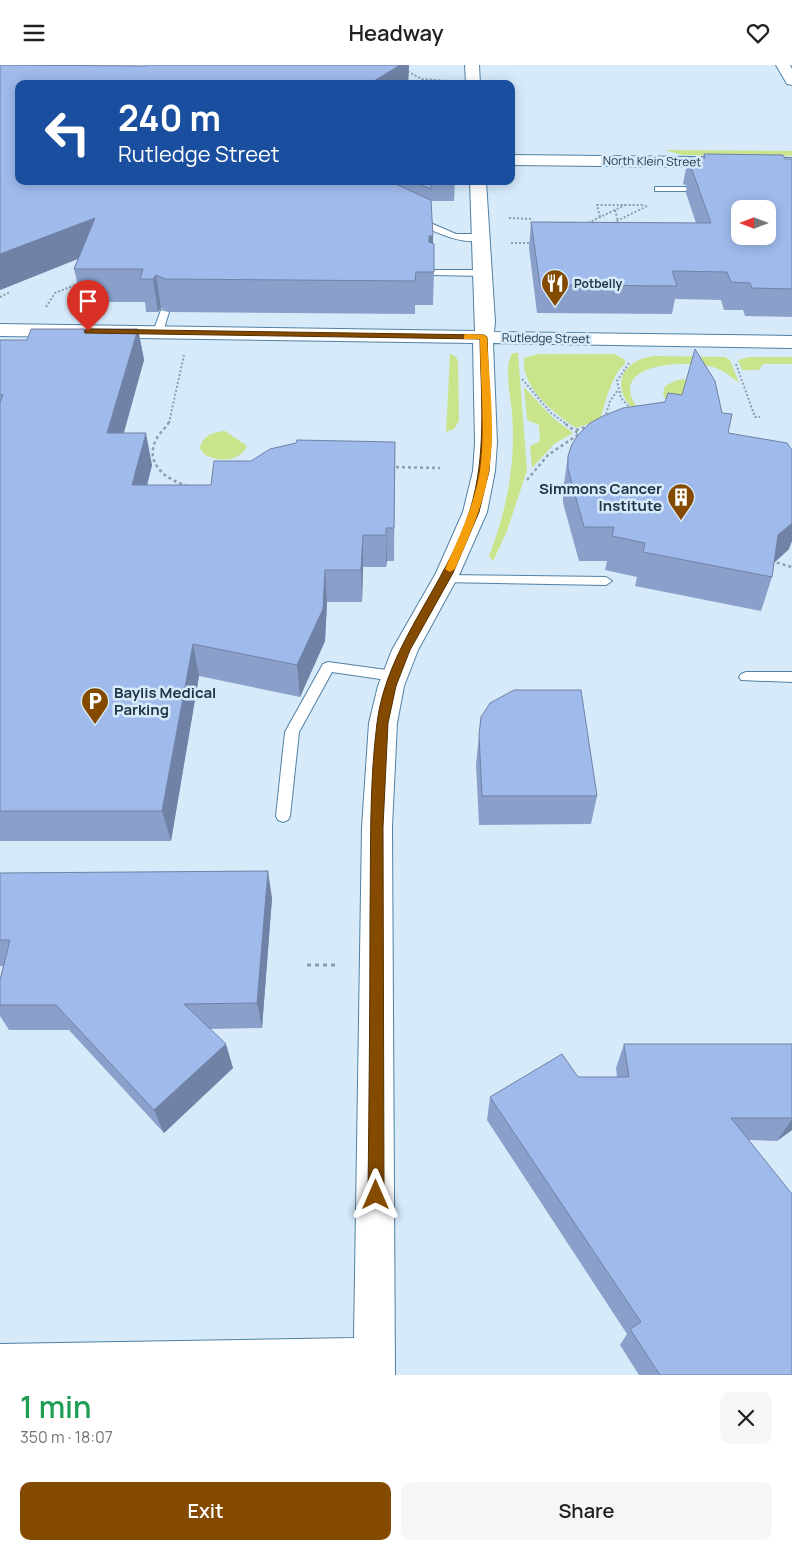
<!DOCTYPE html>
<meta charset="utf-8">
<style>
:root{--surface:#fff;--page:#f6f6f6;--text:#202124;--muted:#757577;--accent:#834a00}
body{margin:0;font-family:Manrope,sans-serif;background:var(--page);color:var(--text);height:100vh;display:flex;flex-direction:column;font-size:19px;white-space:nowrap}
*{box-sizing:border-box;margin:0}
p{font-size:16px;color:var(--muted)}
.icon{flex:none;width:28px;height:28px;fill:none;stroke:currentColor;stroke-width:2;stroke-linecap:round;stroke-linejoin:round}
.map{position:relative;height:1310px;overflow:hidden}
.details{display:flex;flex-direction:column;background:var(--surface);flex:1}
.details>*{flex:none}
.hud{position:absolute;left:15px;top:15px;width:500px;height:105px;border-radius:10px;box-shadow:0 2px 12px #0003;background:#1a4fa0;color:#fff;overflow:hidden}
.needle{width:32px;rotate:270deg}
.controls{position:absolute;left:731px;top:135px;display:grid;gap:10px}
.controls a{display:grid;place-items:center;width:45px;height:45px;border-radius:10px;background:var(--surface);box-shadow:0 2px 12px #0003;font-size:25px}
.pin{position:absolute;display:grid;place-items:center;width:42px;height:42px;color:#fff;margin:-51px -21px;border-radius:50% 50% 50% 0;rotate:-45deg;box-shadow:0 0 5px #0007}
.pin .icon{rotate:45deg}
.me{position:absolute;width:55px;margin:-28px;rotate:0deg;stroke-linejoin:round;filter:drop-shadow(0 0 4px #0008)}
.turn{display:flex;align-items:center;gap:18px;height:105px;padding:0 20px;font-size:22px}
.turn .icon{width:65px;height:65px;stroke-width:2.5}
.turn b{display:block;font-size:35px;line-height:42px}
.round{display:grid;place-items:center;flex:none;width:52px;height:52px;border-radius:10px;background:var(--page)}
.overview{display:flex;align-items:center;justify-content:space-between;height:85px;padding:0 20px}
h1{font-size:30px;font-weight:600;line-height:38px;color:#1e9e55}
.action{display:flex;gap:10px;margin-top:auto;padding:10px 20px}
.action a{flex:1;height:58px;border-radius:10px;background:var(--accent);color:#fff;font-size:20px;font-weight:600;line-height:58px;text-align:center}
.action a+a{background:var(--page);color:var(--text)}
header{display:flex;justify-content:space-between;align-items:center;height:65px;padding:0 20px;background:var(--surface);font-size:22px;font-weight:600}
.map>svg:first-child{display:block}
</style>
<header><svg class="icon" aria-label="menu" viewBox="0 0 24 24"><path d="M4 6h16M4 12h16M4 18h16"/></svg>Headway<svg class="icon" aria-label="heart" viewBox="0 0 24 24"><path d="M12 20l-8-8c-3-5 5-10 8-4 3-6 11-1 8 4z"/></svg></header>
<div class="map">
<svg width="792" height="1310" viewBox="0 0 792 1310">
<rect width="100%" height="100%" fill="#d6eafa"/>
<!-- green -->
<g fill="#c9e48b">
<path d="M665 85 792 86V91L682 90Z"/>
<path d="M513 288H518L527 405 507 466 493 496 489 491C507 444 516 399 512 348 511 334 503 298 513 288Z"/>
<path d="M450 289 456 292 458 297 459 356 454 364 446 367Z"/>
<path d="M538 289H615L625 295V299C612 308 605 339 600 355L576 363C554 348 521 323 524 293Z"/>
<path d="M653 291 725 292 730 295 739 318C731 311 722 305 713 302 686 295 605 297 638 344L634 345C610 322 621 296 653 291Z"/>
<path d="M749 292H792V299H763L759 305H742L738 295Z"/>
<path d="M686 314 695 315 715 326 666 335 663 330 665 321 677 315Z"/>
<path d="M524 322 553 353 573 368 554 379 532 403 530 381 540 376 539 360 527 355Z"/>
<path d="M225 366 247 381C240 397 219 397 205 390L200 383C203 370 213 367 225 366Z"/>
</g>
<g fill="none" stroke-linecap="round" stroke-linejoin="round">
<!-- service casing -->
<g stroke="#5181a5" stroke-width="2">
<g id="service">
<path d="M655 122H685L689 124 685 126H655Z"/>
<path d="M413 153H419L456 169H481L485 172C468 185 430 164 413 157Z"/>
<path d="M430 205H484L488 208 484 211 433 210 430 209Z"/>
<path d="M161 245 169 247 163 267 158 270 153 267Z"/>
<path d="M445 510 606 512 612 516 606 520 441 517 439 514Z"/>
<path d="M328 597 394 606 401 611 394 616 332 607 299 667 290 751 288 755 283 757 278 755 276 751 285 667 323 599Z"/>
<path d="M746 607H792V617L741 615 739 612 741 609Z"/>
</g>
</g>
<!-- minor casing -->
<g stroke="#5181a5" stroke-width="2">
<g id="minor">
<path d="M465 0H479L480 19H466Z"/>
<path d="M511 90 792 93V103L511 100Z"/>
<path d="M470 116H486L495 257 494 267 792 271V283L493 278 497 378 495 406 487 447 460 508 418 585 404 621 397 658 392 762 395 1310H0V1279L354 1273 362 762 369 658 378 621 392 585 436 508 463 447 473 406 475 378 473 278 0 271V259L475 266Z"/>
</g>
</g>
<!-- tertiary casing -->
<g stroke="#5181a5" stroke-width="2">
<path id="tertiary" d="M776 0H790L792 4V20L787 19Z"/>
</g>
<!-- path-far2 -->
<g stroke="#8b9faf" stroke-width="2" stroke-dasharray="2 2" stroke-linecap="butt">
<path d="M405 0V5L422 14 448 16"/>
<path d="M406 16 413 18"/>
<path d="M615 145 618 156"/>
<path d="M600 152 597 140H645"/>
<path d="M509 153 533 154"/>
<path d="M588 158 625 140"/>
<path d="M613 158 647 141"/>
<path d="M511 178H533"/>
<path d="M0 232 10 227"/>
<path d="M46 242 55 228 80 218"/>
<path d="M629 298 617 316 621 333 632 345"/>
<path d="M736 299 755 352H760"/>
<path d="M522 314 551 348 565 358"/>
<path d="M605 353 610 336 618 325"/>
<path d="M169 358 184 290"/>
</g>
<!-- path-far1 -->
<g stroke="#8b9faf" stroke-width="2.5" stroke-dasharray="3 3" stroke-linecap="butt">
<path d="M169 357C166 363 160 367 157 373 143 398 166 415 188 421"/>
<path d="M576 365 589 361"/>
<path d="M390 402 440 403"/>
<path d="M527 415 548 390 579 369 563 357"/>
<path d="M771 496 792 502"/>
</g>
<!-- path -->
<path stroke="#8b9faf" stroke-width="3" stroke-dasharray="4 4" stroke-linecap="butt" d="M307 900H337"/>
<!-- service -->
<use href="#service" fill="#fff" fill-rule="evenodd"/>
<!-- minor -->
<use href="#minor" fill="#fff" fill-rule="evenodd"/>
<!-- tertiary -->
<use href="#tertiary" fill="#fff" fill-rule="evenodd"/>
</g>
<!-- wall -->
<g fill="#8aa0cb">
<path d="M0 0 146 1V0H409L408 19H19V116H455L454 136H431L434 207 433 240H415V249L171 247 161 243 158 247H146L145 237H82L74 204 78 194 0 225Z"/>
<path d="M704 89 792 94V252L745 251 743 245H724L721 235 675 234 672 249 537 248 529 183 531 157 696 158 686 128 687 121 683 119 688 93H703Z"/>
<path d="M138 264 144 295 123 368 152 400 147 420H211L251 396 395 377 394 496H387L386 502H363L362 537H327L325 576 300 632 199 611 171 776H0V275H27Z"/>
<path d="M722 348 728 368 789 484 774 498 772 512 761 546 635 521 637 512 605 505 607 496H579L563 438V425L568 391Z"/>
<path d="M481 652 597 731 591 759 479 760 476 699Z"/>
<path d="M0 808 272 833 262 963 210 964 233 1003 164 1068 69 965H9L0 951V915L3 901H0Z"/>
<path d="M624 979H792V1065L777 1076 749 1075 792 1310H639L620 1280 627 1269 487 1055 490 1032 578 1012H617L616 1003Z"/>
</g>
<!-- shaded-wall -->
<g fill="#7082a5">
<path d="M400 0H409L408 19H369Z"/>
<path d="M390 116H399V141Z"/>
<path d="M95 153 102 184 0 225V189Z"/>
<path d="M429 171H433V203L429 204 428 209Z"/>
<path d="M156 210 161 243 158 247 153 214Z"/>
<path d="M138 264 144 295 115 400 107 368Z"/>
<path d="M146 368 152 400 139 452 132 420Z"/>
<path d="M792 458V476L789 484 766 505 778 470Z"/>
<path d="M386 463 387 496 386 502Z"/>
<path d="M363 470V502L362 537 361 505Z"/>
<path d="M325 505 327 537 325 576 300 632 297 600Z"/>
<path d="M193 579 199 611 171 776 162 746Z"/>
<path d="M268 806 272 833 262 963 257 938Z"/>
<path d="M226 979 233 1003 164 1068 154 1045Z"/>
<path d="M792 1054V1065L777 1076Z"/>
</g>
<!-- building -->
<g fill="#a0baec" stroke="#7082a5" fill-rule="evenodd">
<path d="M0 0 146 1V0H400L369 19H19V116H391V117L431 135 433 171H429V177L434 179V207H416L415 216 165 214 156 210 153 214H140L143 204H74L95 153 0 189Z"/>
<path d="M704 89 783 90 785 94H792V224L752 223 750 218 731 217 727 207 672 206 677 221 540 220 531 157 711 158 691 102 696 98 688 93H705ZM740 144H768V171H740Z"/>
<path d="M413 116H431V124Z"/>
<path d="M31 264H138L107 368H146L132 420H211L214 396H251L270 384 296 378 297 375 395 377 394 463H386V470H363L361 505H325L323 544 297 600 193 579 162 746H0V337L3 330H0V275H27Z"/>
<path d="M695 284 715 316 722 348 732 349 728 368 787 378 792 385V458L778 470 772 512 643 487 645 478 612 471 614 462H584L568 404V391L572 379 578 370 590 358 603 351 623 343 665 337 668 328 682 330Z"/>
<path d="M514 625H581L597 731H482L479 670 481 652 490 638Z"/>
<path d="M268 806 257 938 184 939 226 979 154 1045 56 940H0V915L10 875H0V808Z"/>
<path d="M624 979H792V1053H731L792 1129V1310H660L630 1264 641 1257 490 1032 562 989 578 1012H629Z"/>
</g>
<!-- route -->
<path fill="#834a00" stroke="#553000" d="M88 264 484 270 487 272 491 378 489 406 479 447 453 508 410 585 396 621 388 658 383 762 384 1130 381 1135 376 1138 370 1135 368 1130C369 1036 370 942 370 848 371 786 369 720 377 658 387 579 447 520 470 445 487 390 481 332 480 274L85 268 84 266Z"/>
<!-- slow -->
<path fill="#f59e0b" d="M467 269 484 270 487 272C489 316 496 363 489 406 483 441 469 472 455 504L450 507 445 504C459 472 474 441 480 406 486 363 480 317 480 274H464V270Z"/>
<!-- icons -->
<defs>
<g id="restaurant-pin" transform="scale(1.4375)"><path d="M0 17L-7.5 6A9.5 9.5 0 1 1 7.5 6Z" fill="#834a00" stroke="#d6eafa"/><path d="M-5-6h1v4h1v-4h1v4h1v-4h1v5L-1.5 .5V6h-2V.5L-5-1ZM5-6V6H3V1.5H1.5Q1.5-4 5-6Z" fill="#fff"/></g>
<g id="building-pin" transform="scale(1.4375)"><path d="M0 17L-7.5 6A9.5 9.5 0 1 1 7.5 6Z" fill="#834a00" stroke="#d6eafa"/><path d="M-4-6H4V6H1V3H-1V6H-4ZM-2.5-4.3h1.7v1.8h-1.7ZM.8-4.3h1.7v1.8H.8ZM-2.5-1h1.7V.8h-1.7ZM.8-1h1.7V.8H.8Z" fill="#fff"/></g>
<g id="parking-pin" transform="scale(1.4375)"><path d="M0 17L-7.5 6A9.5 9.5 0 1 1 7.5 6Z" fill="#834a00" stroke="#d6eafa"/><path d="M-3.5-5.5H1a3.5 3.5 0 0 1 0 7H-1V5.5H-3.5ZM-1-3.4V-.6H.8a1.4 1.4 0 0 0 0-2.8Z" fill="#fff"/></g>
</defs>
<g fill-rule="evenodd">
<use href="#restaurant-pin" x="555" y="218"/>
<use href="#building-pin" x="681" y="432"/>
<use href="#parking-pin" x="95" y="636"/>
</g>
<g text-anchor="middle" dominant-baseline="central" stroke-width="5" stroke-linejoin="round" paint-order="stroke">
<!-- far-street labels -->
<g font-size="12" fill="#223646" stroke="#d6eafa">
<text transform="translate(652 96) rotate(1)">North Klein Street</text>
<text transform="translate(546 273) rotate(1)">Rutledge Street</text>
</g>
<!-- far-poi labels -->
<g font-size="12" font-weight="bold" fill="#223646" stroke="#d6eafa" text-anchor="start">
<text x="574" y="218">Potbelly</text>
</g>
<!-- poi labels -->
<g font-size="15" font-weight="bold" fill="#223646" stroke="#d6eafa" text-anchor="end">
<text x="662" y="423">Simmons Cancer<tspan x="662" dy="17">Institute</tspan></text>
<text x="114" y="627" text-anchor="start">Baylis Medical<tspan x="114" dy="17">Parking</tspan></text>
</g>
</g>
</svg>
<div class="controls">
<a><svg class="needle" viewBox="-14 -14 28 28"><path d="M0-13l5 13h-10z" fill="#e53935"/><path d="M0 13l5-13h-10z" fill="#757577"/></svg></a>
</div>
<div class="pin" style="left:88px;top:266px;background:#d93025"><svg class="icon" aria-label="arrive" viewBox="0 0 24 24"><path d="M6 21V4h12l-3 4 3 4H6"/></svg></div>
<svg class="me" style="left:376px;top:1130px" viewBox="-20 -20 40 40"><path d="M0-17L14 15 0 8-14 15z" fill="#834a00" stroke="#fff" stroke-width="4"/></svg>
<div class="hud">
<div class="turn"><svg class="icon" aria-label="left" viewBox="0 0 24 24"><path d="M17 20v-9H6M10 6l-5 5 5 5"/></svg><div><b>240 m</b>Rutledge Street</div></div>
</div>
</div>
<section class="details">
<div class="overview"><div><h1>1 min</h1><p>350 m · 18:07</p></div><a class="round"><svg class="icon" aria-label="close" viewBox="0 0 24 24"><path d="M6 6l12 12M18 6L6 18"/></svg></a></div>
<div class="action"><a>Exit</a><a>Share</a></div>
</section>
